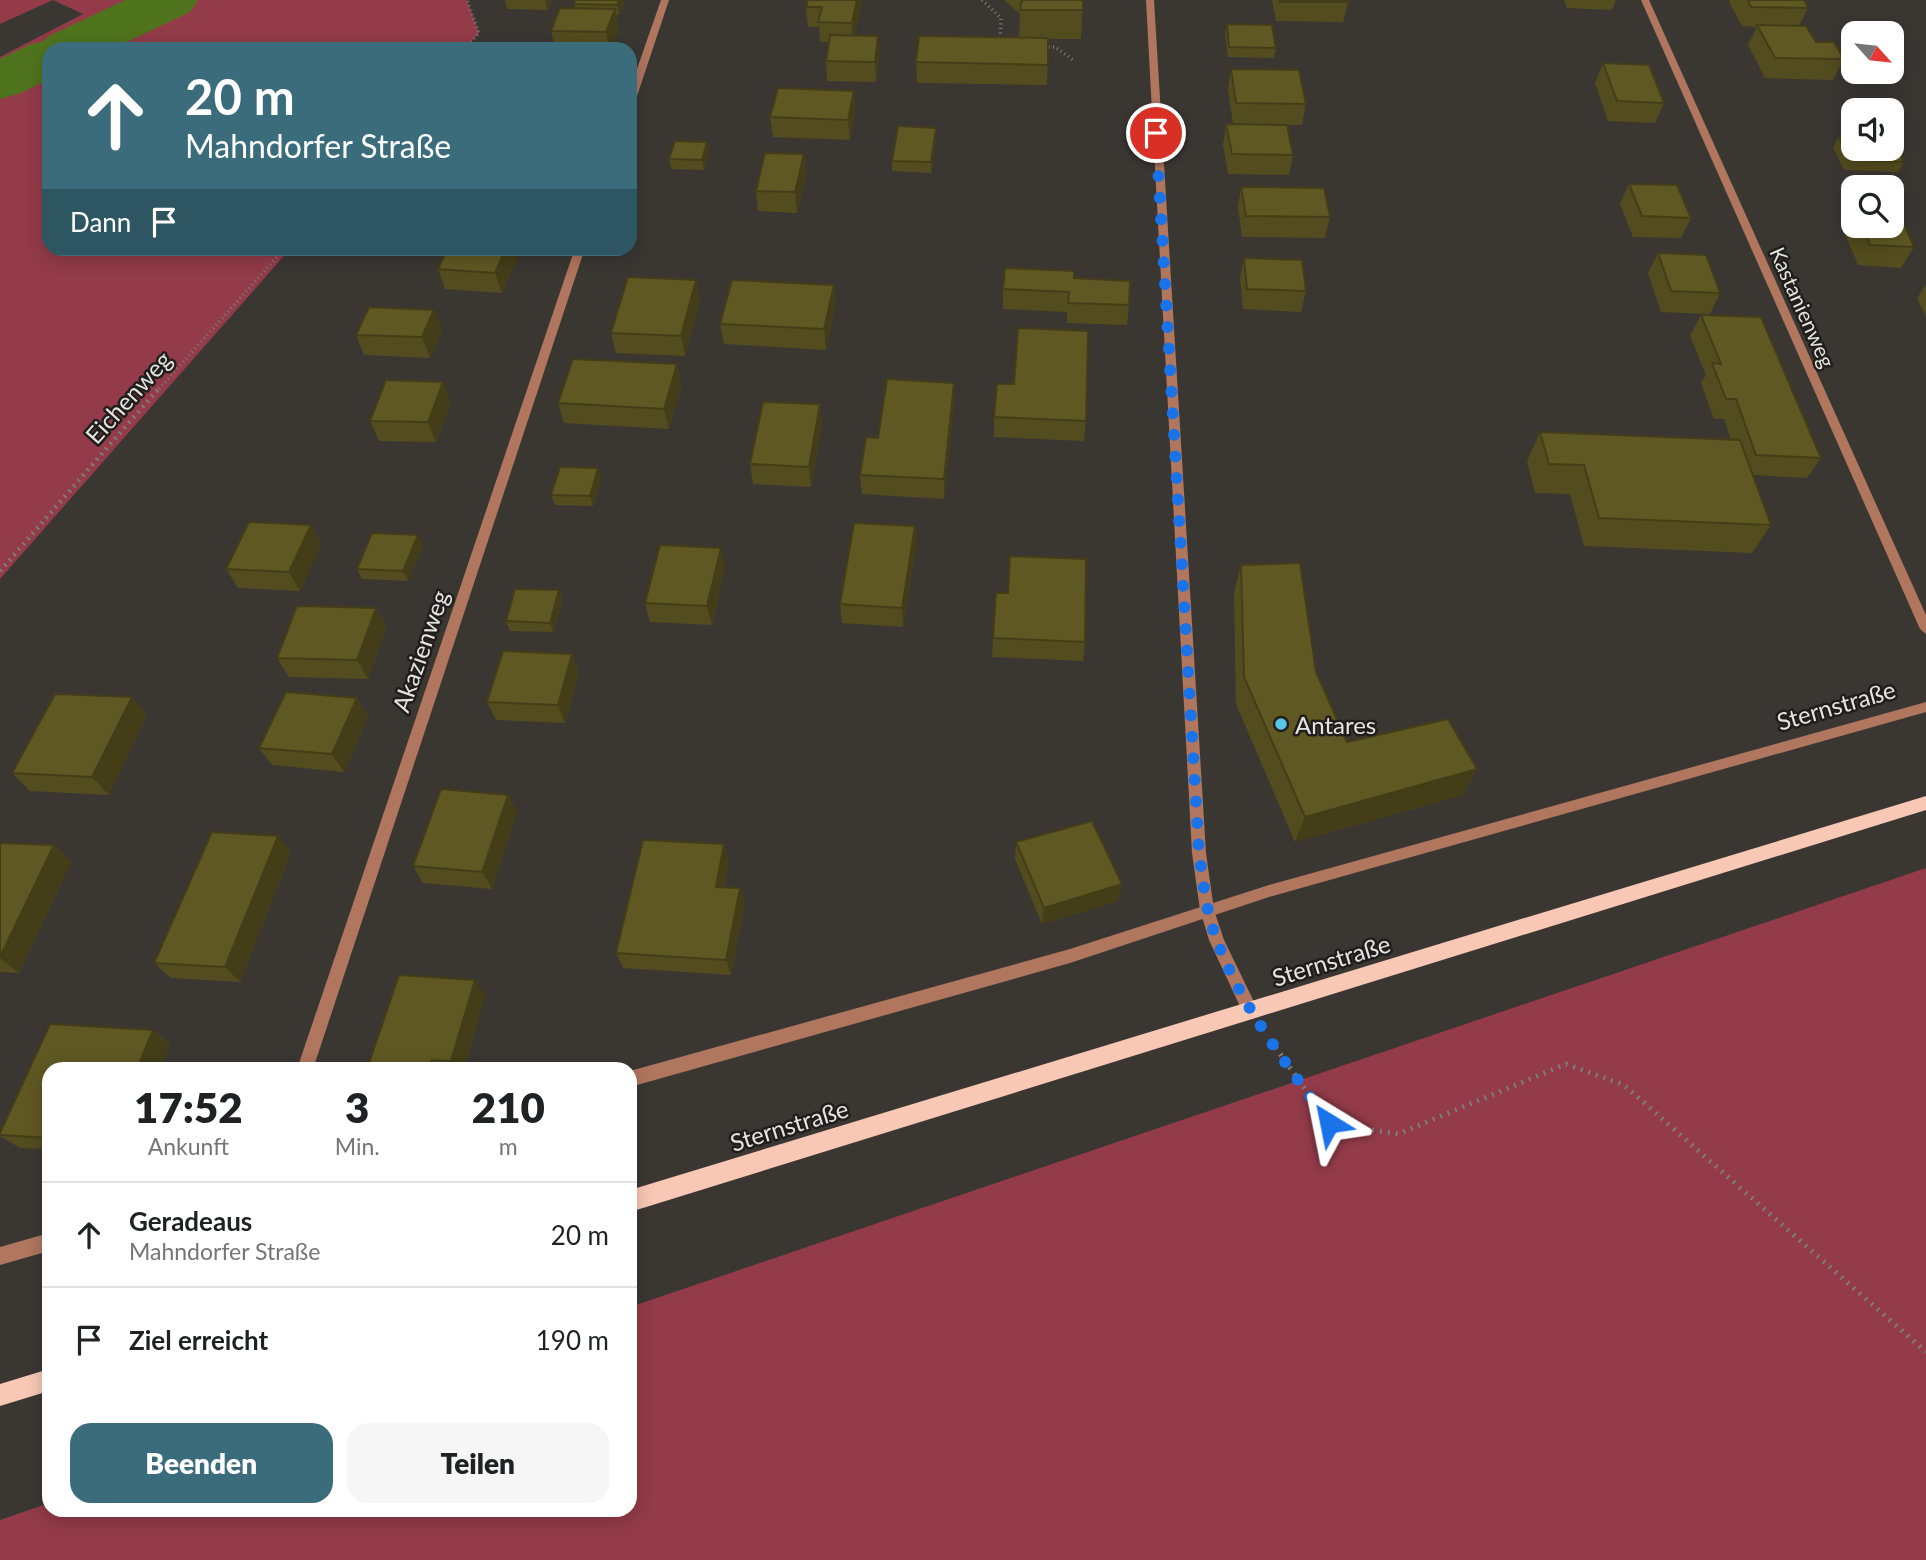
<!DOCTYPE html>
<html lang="de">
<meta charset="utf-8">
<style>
:root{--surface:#fff;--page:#f6f6f6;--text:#202124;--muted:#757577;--line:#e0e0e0;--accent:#3a6c7b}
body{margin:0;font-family:Lato,sans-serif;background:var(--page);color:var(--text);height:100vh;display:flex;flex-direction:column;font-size:26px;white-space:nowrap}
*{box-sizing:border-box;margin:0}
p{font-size:23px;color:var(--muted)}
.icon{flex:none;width:38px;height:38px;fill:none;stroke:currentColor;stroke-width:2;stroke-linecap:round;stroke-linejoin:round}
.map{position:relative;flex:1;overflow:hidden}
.panel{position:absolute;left:42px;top:1062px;width:595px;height:455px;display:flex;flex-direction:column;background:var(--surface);border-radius:21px;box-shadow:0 4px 18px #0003}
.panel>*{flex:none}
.guide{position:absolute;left:42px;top:42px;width:595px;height:214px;border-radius:21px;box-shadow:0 4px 18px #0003;background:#3a6c7b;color:#fff;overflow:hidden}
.needle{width:46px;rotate:117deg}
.buttons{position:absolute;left:1841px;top:21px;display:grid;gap:14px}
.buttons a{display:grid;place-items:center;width:63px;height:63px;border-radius:14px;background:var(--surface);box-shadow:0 4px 18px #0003;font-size:35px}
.pin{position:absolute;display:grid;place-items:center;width:60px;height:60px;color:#fff;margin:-30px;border:4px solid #fff;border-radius:50%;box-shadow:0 2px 7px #0007}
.me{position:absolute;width:77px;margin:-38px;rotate:325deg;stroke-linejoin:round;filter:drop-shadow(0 0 5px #0008)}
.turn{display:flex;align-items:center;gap:24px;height:147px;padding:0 28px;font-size:32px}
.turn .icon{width:91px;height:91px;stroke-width:2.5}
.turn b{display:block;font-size:49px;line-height:60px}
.then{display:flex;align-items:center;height:66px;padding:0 28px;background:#0003;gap:14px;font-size:26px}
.eta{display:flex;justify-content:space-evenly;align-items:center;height:119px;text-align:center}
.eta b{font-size:42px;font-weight:800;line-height:49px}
.primary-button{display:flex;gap:14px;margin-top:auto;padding:14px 28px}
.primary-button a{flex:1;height:80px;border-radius:21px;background:var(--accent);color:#fff;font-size:28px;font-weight:800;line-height:80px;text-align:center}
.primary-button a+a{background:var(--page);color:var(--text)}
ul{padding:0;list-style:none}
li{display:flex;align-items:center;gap:21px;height:105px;padding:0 28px;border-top:2px solid var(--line)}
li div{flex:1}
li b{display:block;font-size:26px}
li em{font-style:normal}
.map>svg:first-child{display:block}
</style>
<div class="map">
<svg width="1926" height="1560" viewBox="0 0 1926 1560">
<rect width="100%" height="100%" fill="#3a3733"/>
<!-- green -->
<g fill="#933b48">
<path d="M0 0H53L0 24Z"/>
<path d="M53 0H467L479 33 465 49H49V248L290 249 0 579V57L83 14Z"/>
<path d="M1926 868V1560H0V1520L49 1503V1510H630V1307Z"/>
</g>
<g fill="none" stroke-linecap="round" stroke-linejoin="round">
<!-- river -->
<path fill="#4f741d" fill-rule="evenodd" d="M125 0H198L190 12 112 49H49V79L21 93 0 99V59L29 45 44 41 47 37Z"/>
<!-- path-far2 -->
<g stroke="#7e7c79" stroke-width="3.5" stroke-dasharray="1 3.5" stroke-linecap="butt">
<path d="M982 0 1001 18 1000 40"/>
<path d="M1044 47H1055L1073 60"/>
<path d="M465 49 479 33 467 0"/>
<path d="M159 389 285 248"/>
</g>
<!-- path-far1 -->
<path stroke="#7e7c79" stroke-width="4.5" stroke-dasharray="2 5" stroke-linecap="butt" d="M0 571 160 387"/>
<!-- path -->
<path stroke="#7e7c79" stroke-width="5" stroke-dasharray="2 6" stroke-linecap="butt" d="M1271 1041 1329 1123 1398 1134 1566 1064 1624 1085 1926 1352"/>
<!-- minor -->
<g fill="#b0765e" fill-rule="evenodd">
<path d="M661 0H669L635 102 630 105V89Z"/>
<path d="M1641 0H1649L1926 615V634L1920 629Z"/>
<path d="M575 248H585L313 1069H297Z"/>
<path d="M1926 702V712L1269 897 1070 963 630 1087V1071L1070 949 1269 885Z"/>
<path d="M49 1233V1251L0 1265V1247Z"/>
</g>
<!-- tertiary -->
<path fill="#b0765e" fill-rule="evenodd" d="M1146 0H1154L1206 853 1214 910 1224 940 1259 1012 1257 1017 1251 1019 1245 1017 1209 940 1200 910 1192 853Z"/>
<!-- primary -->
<g fill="#f9c8b5" fill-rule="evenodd">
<path d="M1926 796V810L630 1212V1190Z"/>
<path d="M49 1369V1391L0 1406V1384Z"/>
</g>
</g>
<!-- wall -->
<g fill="#534c1e">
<path d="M505 0H552L548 10 507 9Z"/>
<path d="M575 0H625L619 15H616L619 29 611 49H555L551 31 575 8 574 4Z"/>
<path d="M808 0H861V6L855 35 878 36 879 56 876 82 827 81 826 61 829 42H820L819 27H808L806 7Z"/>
<path d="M1004 0H1083L1081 39H1048L1047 85 917 83 916 62 1019 38 1020 14Z"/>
<path d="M1272 0H1347L1348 2 1343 22 1276 21Z"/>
<path d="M1564 0H1616L1612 10 1567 8Z"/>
<path d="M1730 0H1804L1808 8 1799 26 1816 42 1844 59 1833 80 1765 78 1748 45 1757 27 1742 26 1729 2Z"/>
<path d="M1227 24 1276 48 1274 58 1228 57 1225 34Z"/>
<path d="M1603 63 1664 103 1655 123 1608 121 1595 83Z"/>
<path d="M1231 69 1306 104 1302 125 1233 124 1228 89Z"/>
<path d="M854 91 855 111 850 140 773 137 770 117Z"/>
<path d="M1226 124 1293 155 1289 175 1228 174 1223 145Z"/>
<path d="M1839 137 1904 162 1898 172 1844 170 1833 147Z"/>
<path d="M936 138 931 173 892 171V161Z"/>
<path d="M709 152 704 170 671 169 669 159Z"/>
<path d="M804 154 806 174 797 213 758 211 756 191Z"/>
<path d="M1629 184 1691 218 1681 238 1633 237 1620 204Z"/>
<path d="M1241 187 1330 217 1325 238 1242 237 1238 207Z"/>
<path d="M1852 201H1853V226H1892L1914 247 1901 268 1858 265 1840 222Z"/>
<path d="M448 248H517L519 255 502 293 445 289 438 269Z"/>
<path d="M1658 253 1720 293 1710 314 1661 312 1648 273Z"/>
<path d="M1244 258 1306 291 1301 312 1243 309 1240 278Z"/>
<path d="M1074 278 1129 305 1127 325 1067 323V312L1003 309V289Z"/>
<path d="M696 280 700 300 685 356 616 353 611 333Z"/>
<path d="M834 285 835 305 826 350 724 344 720 324Z"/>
<path d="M1926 285V317L1917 298Z"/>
<path d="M1701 315 1821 458 1807 478 1753 475 1771 525 1752 553 1584 546 1570 494 1535 493 1527 461 1540 432 1731 439 1724 419H1714L1701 383 1706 375 1690 336Z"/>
<path d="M442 330 430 358 364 355 356 335Z"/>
<path d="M682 384 669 429 564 423 558 403Z"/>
<path d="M1014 384 1086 421 1084 441 994 437V417Z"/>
<path d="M451 402 436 442 379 441 370 421Z"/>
<path d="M954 403 944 499 862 494 860 475 878 438Z"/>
<path d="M822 424 811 487 753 484 750 464Z"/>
<path d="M598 468 601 478 593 506 555 505 551 495Z"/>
<path d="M311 525 321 544 300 591 238 588 226 569Z"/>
<path d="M915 526 916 546 903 627 842 623 840 604Z"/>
<path d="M423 545 408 581 362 579 357 569Z"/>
<path d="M1241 565 1316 672 1347 742 1463 795 1295 842 1236 704 1234 593Z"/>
<path d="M725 567 712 625 650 622 645 603Z"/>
<path d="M559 590 563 600 553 632 510 631 506 621Z"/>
<path d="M1008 593 1085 642 1083 661 992 657 993 638Z"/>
<path d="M376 608 386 627 368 679 289 677 277 658Z"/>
<path d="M572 654 579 672 565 723 496 720 487 702Z"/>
<path d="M132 697 147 715 109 795 30 791 12 773Z"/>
<path d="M357 698 368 716 344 772 272 765 259 748Z"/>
<path d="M508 795 517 812 492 889 423 883 413 866Z"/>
<path d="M278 836 291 852 240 982 171 978 154 963Z"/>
<path d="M1016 842 1122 884 1118 901 1042 924 1015 859Z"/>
<path d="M0 843 54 845 71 862 19 973 0 972Z"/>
<path d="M729 861 724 887 745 904 731 975 623 968 616 953Z"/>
<path d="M485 995 464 1069H367Z"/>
<path d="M50 1024 153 1030 170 1044 160 1069H49V1149L20 1148 0 1136V1133Z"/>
</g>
<!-- shaded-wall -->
<g fill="#433e18">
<path d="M545 0H552L548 10Z"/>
<path d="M619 0H625L619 15 617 5Z"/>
<path d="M857 0H861V6L853 43 852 23Z"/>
<path d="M615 9 619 29 611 49H610L606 32Z"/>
<path d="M878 36 879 56 876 82 875 62Z"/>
<path d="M854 91 855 111 850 140 848 120Z"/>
<path d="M936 128V138L931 173V162Z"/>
<path d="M707 142 709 152 704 170 702 160Z"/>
<path d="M804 154 806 174 797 213 795 192Z"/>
<path d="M506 248H517L519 255 502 293 495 273Z"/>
<path d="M696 280 700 300 685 356 681 336Z"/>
<path d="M834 285 835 305 826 350 824 329Z"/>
<path d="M434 310 442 330 430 358 422 337Z"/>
<path d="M677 364 682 384 669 429 664 409Z"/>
<path d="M443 382 451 402 436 442 428 422Z"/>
<path d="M954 383V403L944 499V479Z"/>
<path d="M820 404 822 424 811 487 809 467Z"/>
<path d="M598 468 601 478 593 506 590 496Z"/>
<path d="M311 525 321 544 300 591 289 572Z"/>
<path d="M915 526 916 546 903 627 902 608Z"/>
<path d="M418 535 423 545 408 581 403 571Z"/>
<path d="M721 548 725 567 712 625 707 606Z"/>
<path d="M559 590 563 600 553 632 550 623Z"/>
<path d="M376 608 386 627 368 679 357 660Z"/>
<path d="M572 654 579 672 565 723 558 705Z"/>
<path d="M132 697 147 715 109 795 92 777Z"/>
<path d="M357 698 368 716 344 772 332 754Z"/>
<path d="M1477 769 1463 795 1295 842 1305 817Z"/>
<path d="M508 795 517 812 492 889 482 872Z"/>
<path d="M278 836 291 852 240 982 225 967Z"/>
<path d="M724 844 729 861 721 903 716 887Z"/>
<path d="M54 845 71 862 19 973 0 958V957Z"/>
<path d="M1122 884 1118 901 1042 924 1044 908Z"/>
<path d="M740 888 745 904 731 975 726 960Z"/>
<path d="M475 980 485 995 464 1069H458L451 1061Z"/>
<path d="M153 1030 170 1044 160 1069H137Z"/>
<path d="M432 1060 440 1069H429Z"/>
</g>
<!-- building -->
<g fill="#605823" stroke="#433e18" stroke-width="2">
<path d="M575 0H619L617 5 574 4Z"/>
<path d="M808 0H857L852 23 818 22 822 7H806Z"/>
<path d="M1022 0H1083V10H1020Z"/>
<path d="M1280 0H1347L1348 2H1280Z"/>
<path d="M1748 0H1804L1808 8 1751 7Z"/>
<path d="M560 8 615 9 606 32 551 31Z"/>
<path d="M1227 24 1272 25 1276 48 1229 47Z"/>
<path d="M1757 25 1806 26 1816 42H1834L1844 59 1775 58Z"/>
<path d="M830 35 878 36 875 62 826 61Z"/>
<path d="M919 36 1048 38V65L916 62Z"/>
<path d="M1603 63 1649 65 1664 103 1617 101Z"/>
<path d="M1231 69 1299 70 1306 104 1236 103Z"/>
<path d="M778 88 854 91 848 120 770 117Z"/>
<path d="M1226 124 1287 125 1293 155 1232 154Z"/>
<path d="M898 126 936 128 931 162 892 161Z"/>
<path d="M1839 137H1853V149H1892V140L1904 162 1850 160Z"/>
<path d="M675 141 707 142 702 160 669 159Z"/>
<path d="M765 153 804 154 795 192 756 191Z"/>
<path d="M1629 184 1677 185 1691 218 1642 216Z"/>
<path d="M1241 187 1324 188 1330 217 1246 216Z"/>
<path d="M1892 204H1895L1914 247 1870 245 1862 226H1892Z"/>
<path d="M448 248H506L495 273 438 269Z"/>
<path d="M1658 253 1706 255 1720 293 1671 291Z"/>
<path d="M1244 258 1302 260 1306 291 1247 289Z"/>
<path d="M1005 268 1074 271V278L1130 281 1129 305 1068 303 1069 292 1003 289Z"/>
<path d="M628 277 696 280 681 336 611 333Z"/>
<path d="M732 280 834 285 824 329 720 324Z"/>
<path d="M369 307 434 310 422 337 356 335Z"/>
<path d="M1701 315 1761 317 1821 458 1756 455 1736 399H1726L1712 363 1721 364Z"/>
<path d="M1018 328 1088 331 1086 421 994 417 997 384H1014Z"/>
<path d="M573 359 677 364 664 409 558 403Z"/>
<path d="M887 379 954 383 944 479 860 475 866 437 878 438Z"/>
<path d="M386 380 443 382 428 422 370 421Z"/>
<path d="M763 402 820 404 809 467 750 464Z"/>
<path d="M1540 432 1740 440 1771 525 1599 518 1584 465 1549 464Z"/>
<path d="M560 467 598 468 590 496 551 495Z"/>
<path d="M249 522 311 525 289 572 226 569Z"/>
<path d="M854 523 915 526 902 608 840 604Z"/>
<path d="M372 533 418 535 403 571 357 569Z"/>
<path d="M660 545 721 548 707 606 645 603Z"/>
<path d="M1010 556 1086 559 1085 642 993 638 996 593H1008Z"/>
<path d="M1300 563 1316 672 1347 742 1448 719 1477 769 1305 817 1244 677 1241 565Z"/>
<path d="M515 589 559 590 550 623 506 621Z"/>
<path d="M297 606 376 608 357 660 277 658Z"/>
<path d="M503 651 572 654 558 705 487 702Z"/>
<path d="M286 692 357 698 332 754 259 748Z"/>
<path d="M55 694 132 697 92 777 12 773Z"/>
<path d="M441 789 508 795 482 872 413 866Z"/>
<path d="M1092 821 1122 884 1044 908 1016 842Z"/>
<path d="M212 832 278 836 225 967 154 963Z"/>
<path d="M643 840 724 844 716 887 740 888 726 960 616 953Z"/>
<path d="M0 843 54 845 0 957Z"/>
<path d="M399 975 475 980 451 1061 432 1060 429 1069H367Z"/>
<path d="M50 1024 153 1030 137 1069H49V1138L0 1135V1133Z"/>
</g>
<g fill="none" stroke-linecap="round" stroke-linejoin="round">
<!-- route -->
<path stroke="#1a73e8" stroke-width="12" stroke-dasharray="0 21.6" d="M1156 133 1199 853C1203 882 1206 911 1216 938 1241 1007 1287 1064 1329 1123"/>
</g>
<!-- markers -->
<circle fill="#59c8e5" stroke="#201e1d" stroke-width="2.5" cx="1281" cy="724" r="7"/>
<g text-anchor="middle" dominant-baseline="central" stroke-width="5" stroke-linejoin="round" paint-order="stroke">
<!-- far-street labels -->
<g font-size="21" fill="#e5e4e1" stroke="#201e1d">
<text transform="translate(1803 307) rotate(66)">Kastanienweg</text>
</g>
<!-- street labels -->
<g font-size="24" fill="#e5e4e1" stroke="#201e1d">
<text transform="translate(128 397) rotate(-48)">Eichenweg</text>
<text transform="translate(420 651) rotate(-71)">Akazienweg</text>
<text transform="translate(1836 705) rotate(-16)">Sternstraße</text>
<text transform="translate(1331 960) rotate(-17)">Sternstraße</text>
<text transform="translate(789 1125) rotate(-17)">Sternstraße</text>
</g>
<!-- poi labels -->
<g font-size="24" fill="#e5e4e1" stroke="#201e1d" text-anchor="start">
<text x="1295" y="724">Antares</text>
</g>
</g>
</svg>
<div class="buttons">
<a><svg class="needle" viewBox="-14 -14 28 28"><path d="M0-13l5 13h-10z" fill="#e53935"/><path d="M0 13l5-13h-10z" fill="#757577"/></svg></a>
<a><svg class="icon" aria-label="sound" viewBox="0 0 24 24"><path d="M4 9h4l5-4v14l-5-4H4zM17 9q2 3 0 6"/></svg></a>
<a><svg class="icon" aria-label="search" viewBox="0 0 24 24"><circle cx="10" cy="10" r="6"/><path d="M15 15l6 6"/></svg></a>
</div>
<div class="pin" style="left:1156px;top:133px;background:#d93025"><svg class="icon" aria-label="arrive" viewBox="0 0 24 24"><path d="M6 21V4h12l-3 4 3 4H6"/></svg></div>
<svg class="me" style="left:1329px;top:1123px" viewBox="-20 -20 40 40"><path d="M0-17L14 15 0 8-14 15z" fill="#1a73e8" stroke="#fff" stroke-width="4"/></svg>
<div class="guide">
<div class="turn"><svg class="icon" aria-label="ahead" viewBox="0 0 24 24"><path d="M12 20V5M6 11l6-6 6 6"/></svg><div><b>20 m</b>Mahndorfer Straße</div></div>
<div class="then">Dann<svg class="icon" aria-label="arrive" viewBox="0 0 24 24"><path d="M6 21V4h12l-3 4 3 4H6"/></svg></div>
</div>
<section class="panel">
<div class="eta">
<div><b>17:52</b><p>Ankunft</p></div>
<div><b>3</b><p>Min.</p></div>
<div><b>210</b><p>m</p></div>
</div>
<ul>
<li><svg class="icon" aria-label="ahead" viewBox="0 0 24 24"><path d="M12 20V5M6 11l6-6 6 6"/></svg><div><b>Geradeaus</b><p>Mahndorfer Straße</p></div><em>20 m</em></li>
<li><svg class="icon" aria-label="arrive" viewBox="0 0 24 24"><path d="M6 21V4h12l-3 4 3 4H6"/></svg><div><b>Ziel erreicht</b></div><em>190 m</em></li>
</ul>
<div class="primary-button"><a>Beenden</a><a>Teilen</a></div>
</section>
</div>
